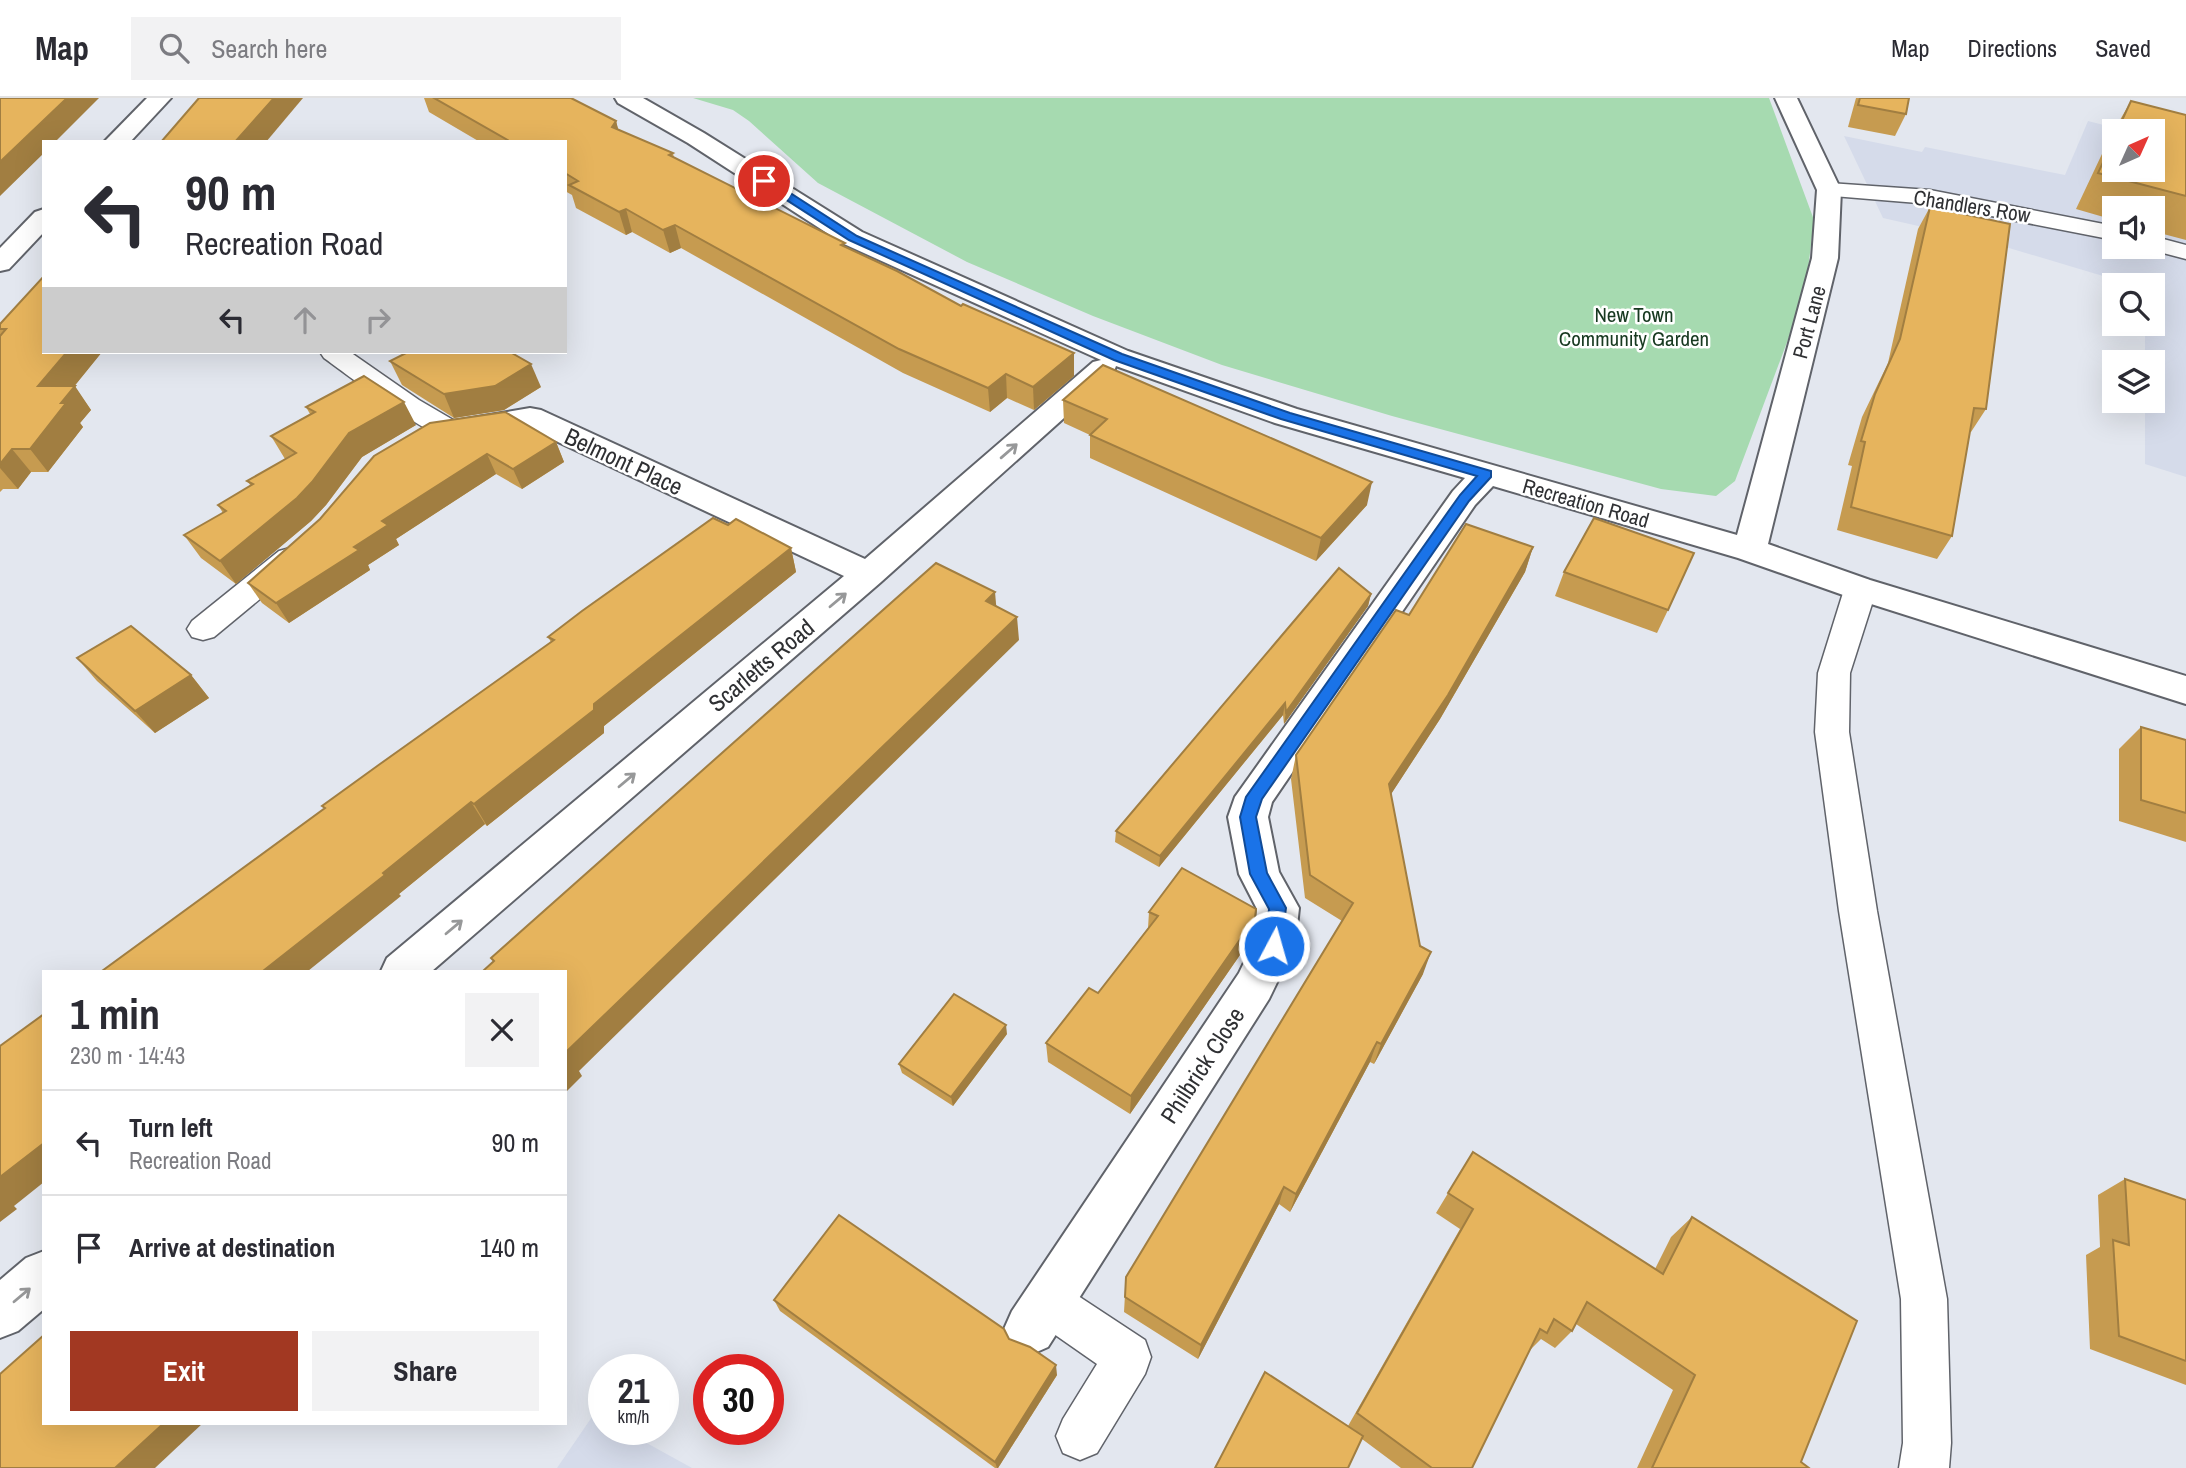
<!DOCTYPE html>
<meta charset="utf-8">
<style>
:root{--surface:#fff;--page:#f2f2f3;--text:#2b2b33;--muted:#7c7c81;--line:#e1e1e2;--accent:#a23822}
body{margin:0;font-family:"Archivo Narrow",sans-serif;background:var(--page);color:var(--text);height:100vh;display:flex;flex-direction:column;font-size:26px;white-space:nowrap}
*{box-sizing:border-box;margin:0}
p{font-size:23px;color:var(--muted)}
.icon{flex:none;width:38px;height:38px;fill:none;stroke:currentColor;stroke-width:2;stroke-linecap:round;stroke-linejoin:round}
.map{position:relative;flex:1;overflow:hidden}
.side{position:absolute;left:42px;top:872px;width:525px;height:455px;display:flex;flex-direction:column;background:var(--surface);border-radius:0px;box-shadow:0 7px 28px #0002}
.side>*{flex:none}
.guide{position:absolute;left:42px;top:42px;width:525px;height:214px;border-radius:0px;box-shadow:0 7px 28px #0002;background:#fff;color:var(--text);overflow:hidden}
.needle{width:46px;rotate:45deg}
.buttons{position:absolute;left:2102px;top:21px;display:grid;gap:14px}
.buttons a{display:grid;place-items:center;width:63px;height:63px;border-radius:0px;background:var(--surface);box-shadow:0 7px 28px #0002;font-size:35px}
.speed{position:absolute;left:588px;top:1256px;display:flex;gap:14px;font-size:35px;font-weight:700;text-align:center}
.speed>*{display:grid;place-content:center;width:91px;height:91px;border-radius:50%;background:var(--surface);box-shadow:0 7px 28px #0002;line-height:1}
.speed small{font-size:18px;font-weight:400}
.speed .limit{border:10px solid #d22;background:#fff;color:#111}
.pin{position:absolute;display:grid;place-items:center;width:60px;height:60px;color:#fff;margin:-30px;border:4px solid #fff;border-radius:50%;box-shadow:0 2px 7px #0007}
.me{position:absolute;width:77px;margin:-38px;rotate:6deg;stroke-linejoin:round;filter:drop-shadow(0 0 5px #0008)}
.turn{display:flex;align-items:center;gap:24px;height:147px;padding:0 28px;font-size:32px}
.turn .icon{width:91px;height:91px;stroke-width:2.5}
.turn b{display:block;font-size:49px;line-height:60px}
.lanes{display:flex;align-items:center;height:66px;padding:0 28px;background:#0003;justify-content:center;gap:35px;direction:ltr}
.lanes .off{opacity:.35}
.round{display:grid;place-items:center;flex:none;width:74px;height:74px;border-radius:0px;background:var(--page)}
.head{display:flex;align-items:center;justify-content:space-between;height:119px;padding:0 28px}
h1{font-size:42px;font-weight:700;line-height:52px}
.button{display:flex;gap:14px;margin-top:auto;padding:14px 28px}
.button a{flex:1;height:80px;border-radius:0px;background:var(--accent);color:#fff;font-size:28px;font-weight:700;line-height:80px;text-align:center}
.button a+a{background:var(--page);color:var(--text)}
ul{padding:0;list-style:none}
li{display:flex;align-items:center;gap:21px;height:105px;padding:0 28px;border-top:2px solid var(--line)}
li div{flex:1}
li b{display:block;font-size:26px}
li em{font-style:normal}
header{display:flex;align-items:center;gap:42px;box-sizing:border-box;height:98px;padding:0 35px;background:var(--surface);border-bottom:2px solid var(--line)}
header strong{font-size:33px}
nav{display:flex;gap:38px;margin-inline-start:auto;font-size:24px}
.search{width:490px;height:63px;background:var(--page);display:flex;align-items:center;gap:18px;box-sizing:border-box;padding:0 24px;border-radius:0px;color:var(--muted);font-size:26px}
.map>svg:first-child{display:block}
</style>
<header>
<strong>Map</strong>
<div class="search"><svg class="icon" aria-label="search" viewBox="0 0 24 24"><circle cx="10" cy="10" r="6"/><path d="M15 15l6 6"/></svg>Search here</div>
<nav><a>Map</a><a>Directions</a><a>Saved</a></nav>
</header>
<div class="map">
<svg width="2186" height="1370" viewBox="0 0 2186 1370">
<rect width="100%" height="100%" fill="#e3e7ef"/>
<!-- built -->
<g fill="#d5dbea" fill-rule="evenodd">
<path d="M2088 23 2127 33H2114V72H2152L2186 48V379L2145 366V303H2152V264H2145V226H2152V187H2133L1989 144 1883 120 1844 38 1922 54 1925 49 2065 77ZM2114 110H2152V149H2114Z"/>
<path d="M594 1316 604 1321V1332H623L692 1370H557Z"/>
</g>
<!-- green -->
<path fill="#a6dab0" d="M693 0H1769L1814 122 1805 196 1735 383 1716 398 1661 391 1392 318 1222 267 1093 218 967 164 818 85 749 23 733 12Z"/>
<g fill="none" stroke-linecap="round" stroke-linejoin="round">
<!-- service casing -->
<g stroke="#60636a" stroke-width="3">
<g id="service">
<path d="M1829 85 1930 92 2114 128V142L1930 106 1821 97 1818 92 1821 87Z"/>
<path d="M2152 138 2186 147V161L2144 150 2152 149Z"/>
<path d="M320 254H350L419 302 460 326 464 332 460 338C458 339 451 340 449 340 428 339 345 275 324 260Z"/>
<path d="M290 450 301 453 305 460 301 467 214 539 203 542 192 539 187 531 192 523 279 453Z"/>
<path d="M1858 479 1869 482 1873 490 1872 506 1850 575 1849 634 1877 813 1947 1201 1951 1345 1949 1370H1899L1903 1345 1901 1201 1839 813 1815 634 1818 575 1847 482Z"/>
<path d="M1047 1181 1063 1188 1145 1242 1151 1259 1145 1276 1097 1355 1080 1362 1063 1355 1056 1338 1063 1321 1097 1266 1031 1220 1024 1204 1031 1188Z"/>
</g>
</g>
<!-- minor casing -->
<g stroke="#60636a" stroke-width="4">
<g id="minor">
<path d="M615 0H643L704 35 862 134 1128 253 1297 311 1737 437 1812 160 1817 92 1775 0H1797L1841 92 1838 160 1768 446 1870 482 2186 578V606L1846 498 1738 460 1493 388 1475 407 1272 704 1268 719 1279 774 1299 810 1295 847 1269 901 1048 1249 1030 1257 1012 1249 1004 1231 1012 1213 1239 875 1253 846 1257 811 1239 776 1228 719 1235 699 1453 393 1465 380 1275 325 1116 268 1113 276 881 484 432 873H381L387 860 844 478 526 329 465 339 454 337 450 330 454 323 530 310 541 312 865 461 1093 264 1101 262 844 146 688 45 618 5Z"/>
<path d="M44 1153V1211L18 1233 0 1240V1182L26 1160Z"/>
</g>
</g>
<!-- tertiary casing -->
<g stroke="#60636a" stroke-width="4">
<g id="tertiary">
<path d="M147 0H171L130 44H104Z"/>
<path d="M44 111V134L9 171 0 173V150L35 114Z"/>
</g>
</g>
<!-- service -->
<use href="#service" fill="#fff" fill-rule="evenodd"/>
<!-- minor -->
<use href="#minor" fill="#fff" fill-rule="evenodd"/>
<!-- tertiary -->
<use href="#tertiary" fill="#fff" fill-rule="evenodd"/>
</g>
<!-- wall -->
<g fill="#c69b50" fill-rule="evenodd">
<path d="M424 0H571L616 23 618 32 673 55 674 60 961 208 1074 255V278L1034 312 1007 300 990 314 903 275 681 150 670 155 632 134 626 137 576 110 572 97 565 93V44H480L429 14Z"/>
<path d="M1856 0H1909L1906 16 1895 38 1848 29Z"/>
<path d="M2131 3 2186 17V142L2152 133V110H2114V122L2076 111 2110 39ZM2114 33H2152L2114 72Z"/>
<path d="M1930 109 1986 311 1971 334H1970L1952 438 1937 461 1837 432 1852 368 1848 367 1862 319 1888 265 1918 131Z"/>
<path d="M0 226 44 254H102L74 288 91 312 80 325 83 329 48 374H31L18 391H3L0 394Z"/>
<path d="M390 263 541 289 504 312 454 320 402 287Z"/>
<path d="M1063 302 1367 407 1316 463 1090 360V337L1064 325Z"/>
<path d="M306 309 416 327 362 359 326 407 311 423 236 486 201 460 184 437 223 415 218 407 251 388 247 383 285 361 271 338 310 316Z"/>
<path d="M556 344 564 364 522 391 496 376 396 441 399 447 368 467 370 472 289 525 262 505 248 485 320 421 374 358Z"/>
<path d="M728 427 791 450 796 474 604 628V635L487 728 485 726 399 796 401 798 322 708 551 544 548 539Z"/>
<path d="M1533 449 1525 474 1440 621 1391 696 1423 876 1374 966 1370 964 1290 1114 1279 1106 1198 1261 1124 1214 1126 1179 1342 823 1305 800 1291 681 1296 657 1409 517Z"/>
<path d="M1564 474 1668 512 1657 535 1555 498Z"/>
<path d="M1371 496 1368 508 1284 626 1283 617 1159 769 1115 744 1116 733Z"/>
<path d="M77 560 191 577 209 600 155 635 97 583Z"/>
<path d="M2141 629 2186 642V744L2119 723V651Z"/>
<path d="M1149 814 1251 841 1130 1016 1048 964 1046 945 1098 895 1148 830Z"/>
<path d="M1007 936 953 1008 902 975 899 966Z"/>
<path d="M1473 1054 1655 1171 1671 1139 1692 1119 1801 1364 1809 1370H1637L1673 1292 1576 1226 1572 1233 1555 1250 1541 1241 1530 1252 1472 1370H1401L1362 1341 1348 1328 1460 1131 1436 1115Z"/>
<path d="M2125 1081 2186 1102V1287L2090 1251 2086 1157 2100 1149 2098 1097Z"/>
<path d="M774 1202 1009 1241 1057 1277 998 1370H995L780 1213Z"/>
</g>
<!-- shaded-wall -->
<g fill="#a17e41">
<path d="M67 0H99L55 44H44V55L0 98V64Z"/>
<path d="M274 0H303L266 44H235Z"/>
<path d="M616 23 622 45 612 29Z"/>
<path d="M626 111 632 134 626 137 619 114Z"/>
<path d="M675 127 681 150 670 155 663 132Z"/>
<path d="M67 254H102L56 311 38 288Z"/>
<path d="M1074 255V278L1034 312 1033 289Z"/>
<path d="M531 266 541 289 504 312 454 320 444 296Z"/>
<path d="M1006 276 1007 300 990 314 988 290Z"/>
<path d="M75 288 91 312 80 325 83 329 48 374 30 351 61 305Z"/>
<path d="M404 304 416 327 362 359 326 407 311 423 236 486 220 463 349 335Z"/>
<path d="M556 344 564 364 522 391 513 371Z"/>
<path d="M12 351 31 374 18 391 0 370V366Z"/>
<path d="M487 356 496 376 396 441 399 447 368 467 370 472 289 525 276 505 354 449 382 423Z"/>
<path d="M1372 384 1367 407 1316 463 1321 440Z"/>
<path d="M1533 449 1525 474 1440 621 1382 710 1389 686Z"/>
<path d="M791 450 796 474 604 628V635L487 728 474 706 594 606Z"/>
<path d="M995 494 997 517 986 503Z"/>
<path d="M1371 496 1368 508 1284 626 1286 614Z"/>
<path d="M1017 519 1019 542 579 973 582 978 565 995V955Z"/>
<path d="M191 577 209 600 155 635 135 613Z"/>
<path d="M1285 605 1283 617 1159 769 1160 758Z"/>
<path d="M471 704 485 726 399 796 401 798 308 873H263L383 775Z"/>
<path d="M1255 820 1251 841 1130 1016 1131 998Z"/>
<path d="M1431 854 1423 876 1374 966 1381 946Z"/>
<path d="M1006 927 1007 936 953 1008 951 999Z"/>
<path d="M1377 944 1370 964 1290 1114 1296 1096Z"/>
<path d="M44 1045V1084L14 1108 17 1111 0 1124V1079Z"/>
<path d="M1284 1089 1279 1106 1198 1261 1201 1247Z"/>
<path d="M1056 1267 1057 1277 998 1370H997L995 1364Z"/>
<path d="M164 1325H203L155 1370H115Z"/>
</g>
<!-- building -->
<g fill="#e6b45d" stroke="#a17e41" stroke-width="2">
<path d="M0 0H67L0 64Z"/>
<path d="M199 0H274L235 44H161Z"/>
<path d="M434 0H571L616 23 612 29 673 55 669 57 845 145 841 147 897 173 961 208 963 206 1074 255 1033 289 1006 276 988 290 899 251 675 127 663 132 626 111 619 114 569 87 578 83 565 75V44H511Z"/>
<path d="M1860 0H1909L1906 16 1858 7Z"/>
<path d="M2131 3 2186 17V98L2098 75 2114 41V72H2152V33H2117Z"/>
<path d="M1930 109 2010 126 1986 311 1974 310 1952 438 1851 409 1865 344 1861 343 1875 296 1900 241Z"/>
<path d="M44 178V254H67L38 288H75L61 305H66L30 351H12L0 366V238L6 231H0V226Z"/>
<path d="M408 254H510L531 266 495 288 444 296 390 263Z"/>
<path d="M1103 267 1372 384 1321 440 1090 337 1107 321 1063 302Z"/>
<path d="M364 278 404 304 349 335 312 384 297 400 220 463 184 437 226 413 218 407 253 386 247 383 296 355 271 338 315 314 306 309Z"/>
<path d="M505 314 556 344 513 371 487 356 382 423 388 427 354 449 359 452 276 505 248 485 320 421 374 358 430 325Z"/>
<path d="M713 420 728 427 736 421 791 450 594 606V612L474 706 471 704 383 775 385 777 263 873H102L325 710 322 708 380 666 554 542 548 539 582 513Z"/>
<path d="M1594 420 1694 455 1668 512 1564 474Z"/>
<path d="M1466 426 1533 449 1448 597 1389 686 1420 848 1431 854 1381 946 1377 944 1296 1096 1284 1089 1201 1247 1125 1199 1126 1179 1353 805 1310 777 1296 657 1396 512 1409 517Z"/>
<path d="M936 465 995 494 986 503 1017 519 565 955V873H483L494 863 491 860Z"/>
<path d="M1339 470 1371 496 1286 614 1285 605 1160 758 1116 733Z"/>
<path d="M131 528 191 577 135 613 77 560Z"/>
<path d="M2141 629 2186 642V715L2141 702Z"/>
<path d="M1182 770 1256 811 1255 820 1131 998 1046 945 1089 890 1098 895 1158 818 1149 814Z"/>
<path d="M954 896 1006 927 951 999 899 966Z"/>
<path d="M44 916V1045L0 1079V948Z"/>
<path d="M1473 1054 1663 1176 1692 1119 1857 1223 1801 1364 1809 1370H1652L1695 1277 1587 1204 1572 1233 1554 1221 1547 1235 1540 1231 1472 1370H1432L1357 1315 1473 1111 1448 1095Z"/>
<path d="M2125 1081 2186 1102V1263L2119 1238 2113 1142 2129 1147Z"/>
<path d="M839 1117 1004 1231 1009 1241 1030 1249 1056 1267 995 1364 774 1202Z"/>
<path d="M44 1237V1325H164L115 1370H0V1276Z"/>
<path d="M1265 1274 1363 1338 1348 1370H1215Z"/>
</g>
<!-- one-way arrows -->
<defs><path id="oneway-shaft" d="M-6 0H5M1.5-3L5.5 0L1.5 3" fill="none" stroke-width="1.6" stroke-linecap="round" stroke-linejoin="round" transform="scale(1.75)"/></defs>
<g stroke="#979899">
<use href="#oneway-shaft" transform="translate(1009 353) rotate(-41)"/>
<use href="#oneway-shaft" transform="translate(838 502) rotate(-40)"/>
<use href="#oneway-shaft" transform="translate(627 682) rotate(-40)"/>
<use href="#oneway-shaft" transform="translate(454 829) rotate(-40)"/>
<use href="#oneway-shaft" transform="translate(22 1197) rotate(-40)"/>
</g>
<!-- route -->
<path fill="#1a73e8" stroke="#114b97" stroke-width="2" d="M760 80H767L857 138 1122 256 1290 315 1491 373V379L1469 403 1262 701 1256 719 1267 775 1286 810 1280 853 1274 855 1268 853 1265 848 1269 811 1250 776 1240 719 1246 699 1460 397 1477 378 1281 321 1114 262 849 142 760 85Z"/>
<g text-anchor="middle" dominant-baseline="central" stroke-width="5" stroke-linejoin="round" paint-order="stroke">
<!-- far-street labels -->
<g font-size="21" fill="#2f3033" stroke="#fff">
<text transform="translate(1972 108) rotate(9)">Chandlers Row</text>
<text transform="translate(1809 224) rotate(-75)">Port Lane</text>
<text transform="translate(1586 405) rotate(16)">Recreation Road</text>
</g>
<!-- far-park labels -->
<g font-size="21" fill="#173920" stroke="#fff">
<text x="1634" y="216">New Town<tspan x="1634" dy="24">Community Garden</tspan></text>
</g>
<!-- street labels -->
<g font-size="24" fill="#2f3033" stroke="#fff">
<text transform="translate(624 363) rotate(25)">Belmont Place</text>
<text transform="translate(761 567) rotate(-40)">Scarletts Road</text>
<text transform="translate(1202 967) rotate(-57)">Philbrick Close</text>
</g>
</g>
</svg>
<div class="buttons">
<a><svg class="needle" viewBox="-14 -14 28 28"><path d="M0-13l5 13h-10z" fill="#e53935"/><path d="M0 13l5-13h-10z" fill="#7c7c81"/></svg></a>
<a><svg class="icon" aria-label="sound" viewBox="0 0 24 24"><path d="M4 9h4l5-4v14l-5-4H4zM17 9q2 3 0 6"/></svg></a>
<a><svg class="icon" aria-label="search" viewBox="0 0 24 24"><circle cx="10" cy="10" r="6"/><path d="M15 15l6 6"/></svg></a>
<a><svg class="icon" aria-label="layers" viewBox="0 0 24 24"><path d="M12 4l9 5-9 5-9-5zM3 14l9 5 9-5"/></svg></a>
</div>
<div class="speed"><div>21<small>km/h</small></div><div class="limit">30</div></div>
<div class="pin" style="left:764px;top:83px;background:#d93025"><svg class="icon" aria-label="arrive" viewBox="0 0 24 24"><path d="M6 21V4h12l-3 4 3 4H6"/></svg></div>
<svg class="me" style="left:1274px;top:848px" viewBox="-20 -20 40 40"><circle r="17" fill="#1a73e8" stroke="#fff" stroke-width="3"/><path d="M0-11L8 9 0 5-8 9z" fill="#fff"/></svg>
<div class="guide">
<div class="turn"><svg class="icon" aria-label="left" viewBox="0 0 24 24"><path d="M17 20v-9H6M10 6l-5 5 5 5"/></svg><div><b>90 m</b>Recreation Road</div></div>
<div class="lanes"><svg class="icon" aria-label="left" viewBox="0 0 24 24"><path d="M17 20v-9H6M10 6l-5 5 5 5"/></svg><svg class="icon off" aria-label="ahead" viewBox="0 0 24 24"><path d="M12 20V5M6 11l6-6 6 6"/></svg><svg class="icon off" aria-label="right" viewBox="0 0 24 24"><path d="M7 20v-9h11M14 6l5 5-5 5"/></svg></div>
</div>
<section class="side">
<div class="head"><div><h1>1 min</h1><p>230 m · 14:43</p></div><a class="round"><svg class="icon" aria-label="close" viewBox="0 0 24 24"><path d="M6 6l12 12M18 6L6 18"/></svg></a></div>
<ul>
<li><svg class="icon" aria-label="left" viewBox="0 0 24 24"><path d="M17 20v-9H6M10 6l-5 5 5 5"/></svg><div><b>Turn left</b><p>Recreation Road</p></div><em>90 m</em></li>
<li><svg class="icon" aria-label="arrive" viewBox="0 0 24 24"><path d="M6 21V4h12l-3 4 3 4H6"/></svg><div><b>Arrive at destination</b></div><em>140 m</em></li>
</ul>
<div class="button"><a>Exit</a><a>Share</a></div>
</section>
</div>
